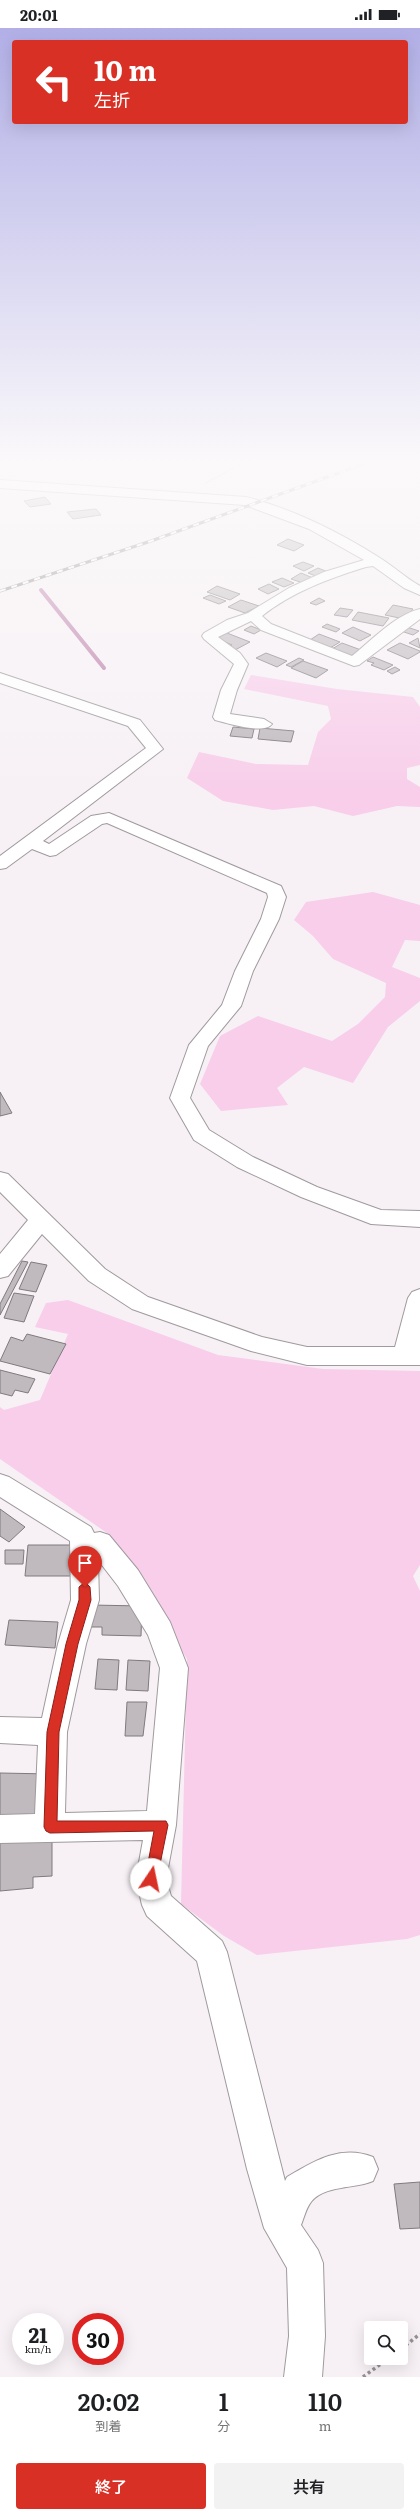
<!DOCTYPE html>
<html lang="ja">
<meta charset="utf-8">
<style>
:root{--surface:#fff;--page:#f2f2f2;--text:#202124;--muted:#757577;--accent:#d93025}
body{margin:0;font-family:Literata,"Noto Sans JP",serif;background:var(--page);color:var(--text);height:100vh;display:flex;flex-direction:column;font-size:15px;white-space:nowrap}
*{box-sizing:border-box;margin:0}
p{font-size:13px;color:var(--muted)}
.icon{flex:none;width:22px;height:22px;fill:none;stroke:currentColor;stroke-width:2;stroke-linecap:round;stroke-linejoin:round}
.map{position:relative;height:2349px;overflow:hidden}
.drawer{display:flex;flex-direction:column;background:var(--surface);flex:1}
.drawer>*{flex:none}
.banner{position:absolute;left:12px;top:12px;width:396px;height:84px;border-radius:4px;box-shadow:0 4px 16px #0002;background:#d93025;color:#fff;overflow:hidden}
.tools{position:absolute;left:364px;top:2293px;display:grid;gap:8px}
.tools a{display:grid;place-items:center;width:44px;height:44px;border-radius:4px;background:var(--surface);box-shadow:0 4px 16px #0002;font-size:20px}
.speed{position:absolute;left:12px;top:2285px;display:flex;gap:8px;font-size:20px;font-weight:700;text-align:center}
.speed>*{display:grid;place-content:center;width:52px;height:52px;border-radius:50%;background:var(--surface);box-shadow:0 4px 16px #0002;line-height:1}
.speed small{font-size:10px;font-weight:400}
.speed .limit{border:6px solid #d22;background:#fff;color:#111}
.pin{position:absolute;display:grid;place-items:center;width:34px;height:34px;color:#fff;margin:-41px -17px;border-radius:50% 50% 50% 0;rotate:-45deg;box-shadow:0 0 4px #0007}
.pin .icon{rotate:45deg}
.me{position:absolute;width:44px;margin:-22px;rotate:11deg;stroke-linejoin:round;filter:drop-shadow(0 0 3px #0008)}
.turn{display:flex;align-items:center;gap:14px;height:84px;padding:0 16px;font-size:18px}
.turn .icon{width:52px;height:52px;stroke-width:2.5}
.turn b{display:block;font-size:28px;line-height:34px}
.eta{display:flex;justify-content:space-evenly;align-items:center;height:68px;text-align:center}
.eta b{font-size:24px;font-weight:600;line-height:28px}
.button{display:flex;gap:8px;margin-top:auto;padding:8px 16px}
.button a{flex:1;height:46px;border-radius:4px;background:var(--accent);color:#fff;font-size:16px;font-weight:600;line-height:46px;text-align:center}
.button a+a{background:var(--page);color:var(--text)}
.status{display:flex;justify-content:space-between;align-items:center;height:28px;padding:0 20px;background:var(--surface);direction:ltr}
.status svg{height:11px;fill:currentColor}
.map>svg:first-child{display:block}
</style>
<div class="status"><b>20:01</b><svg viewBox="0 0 49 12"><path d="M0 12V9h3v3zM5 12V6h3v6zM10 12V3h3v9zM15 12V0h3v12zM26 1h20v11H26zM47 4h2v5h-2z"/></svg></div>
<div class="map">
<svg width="420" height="2349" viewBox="0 0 420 2349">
<rect width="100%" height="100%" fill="#f7f1f5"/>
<!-- green -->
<g fill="#f8ceea">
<path d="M251 647 337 661 413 669 420 679V737L407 740V751L420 759V779L397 778 353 788 314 778 273 782 223 773 187 750 199 724 256 736 308 737 318 704 331 691 328 678 244 661Z"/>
<path d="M373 864 420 877V913L405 912 392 939 420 950V973L388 999 353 1055 304 1039 277 1060 288 1077 221 1083 200 1056 220 1008 258 988 332 1013 358 996 385 969 386 955 333 931 313 908 294 892 306 874Z"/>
<path d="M68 1272 218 1327 323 1341 420 1343V1537L413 1548 420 1563V1907L407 1911 257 1927 224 1908 181 1876 187 1631 107 1505 0 1431V1379L4 1382 40 1372 68 1306 35 1299 46 1275Z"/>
</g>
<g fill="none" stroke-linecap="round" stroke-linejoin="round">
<!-- stream -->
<path stroke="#bd7faa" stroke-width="4" d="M41 562 104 640"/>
</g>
<!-- building -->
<g fill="#c0babe" stroke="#7f7a7e">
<path d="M45 469 51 476 30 479 24 473Z"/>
<path d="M96 481 101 487 73 491 67 484Z"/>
<path d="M288 511 304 517 294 523 277 517Z"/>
<path d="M303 534 314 538 304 543 293 538Z"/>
<path d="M318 540 328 544 318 549 308 545Z"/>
<path d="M301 545 313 550 303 555 291 551Z"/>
<path d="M282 550 294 555 284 559 272 554Z"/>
<path d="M269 556 279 561 268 566 258 561Z"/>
<path d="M217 558 240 566 230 572 207 564Z"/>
<path d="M210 567 226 573 219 576 203 570Z"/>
<path d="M319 570 325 573 316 577 310 575Z"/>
<path d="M241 572 259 578 245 585 228 579Z"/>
<path d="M393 577 413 581 404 591 385 587Z"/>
<path d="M340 580 353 582 347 589 334 587Z"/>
<path d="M358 584 389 590 383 598 352 592Z"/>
<path d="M327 596 340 601 336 604 322 599Z"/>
<path d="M251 598 261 602 254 606 244 602Z"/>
<path d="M353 599 371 607 360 613 342 605Z"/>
<path d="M407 599 419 603 413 607 401 603Z"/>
<path d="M227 605 250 614 235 622 227 619 232 617 216 610Z"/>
<path d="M319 606 340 614 330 620 310 612Z"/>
<path d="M418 610 420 620 409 615Z"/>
<path d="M342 615 361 622 351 628 332 621Z"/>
<path d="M400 615 420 623V624L408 631 387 622Z"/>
<path d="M266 625 287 633 277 639 256 630Z"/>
<path d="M373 629 393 637 384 642 371 637 374 635 367 633Z"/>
<path d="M299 630 304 632 291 639 286 637Z"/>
<path d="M303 633 328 642 316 650 291 640Z"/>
<path d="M395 639 400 642 392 646 387 643Z"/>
<path d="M233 699 254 701 252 710 230 708Z"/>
<path d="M260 700 294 703 291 714 258 711Z"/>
<path d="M0 1064 12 1085 0 1088Z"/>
<path d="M22 1233 28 1234 0 1287V1276Z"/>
<path d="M31 1234 47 1237 36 1264 19 1261Z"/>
<path d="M14 1265 34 1268 24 1294 4 1290Z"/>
<path d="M27 1306 66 1316 50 1346 0 1333 11 1309 23 1313Z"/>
<path d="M0 1342 35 1351 28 1365 15 1362 12 1368 0 1365Z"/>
<path d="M0 1481 25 1499 9 1514 0 1508Z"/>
<path d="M28 1517H81L79 1548H25Z"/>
<path d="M5 1522H24L23 1536H5Z"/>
<path d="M91 1577 142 1578 141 1608 102 1607V1599H90Z"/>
<path d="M9 1592 58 1594 55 1620 5 1617Z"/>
<path d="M98 1631 119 1632 117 1662 95 1661Z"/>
<path d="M128 1632 150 1633 148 1663 126 1662Z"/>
<path d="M127 1674H147L143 1708H125Z"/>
<path d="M0 1745 50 1746 47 1787H0Z"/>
<path d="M52 1810V1848L33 1849V1860L0 1863V1813Z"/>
<path d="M420 2154V2200L400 2201 394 2156Z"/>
</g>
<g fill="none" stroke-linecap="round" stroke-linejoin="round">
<!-- minor casing -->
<g stroke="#9f9a9d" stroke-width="2">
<g id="minor">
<path d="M0 452 246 469C293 481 339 504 380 530 393 538 406 550 420 558V567L404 560 373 538 366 539C330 550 292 564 262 588L271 596 352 628C372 612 395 587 420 581V591L359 637 354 638 261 602 251 593 218 609 240 625 248 636 237 662 230 686 264 691 272 696C264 707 227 695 215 692L213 689 221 662 234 636 204 611 202 608 204 605 227 592 248 585 289 560 324 544 364 532 309 501 245 477 0 460Z"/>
<path d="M0 645 140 692 163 721 43 813 49 816 91 788 109 785 281 858 286 869 279 891 253 943 241 978 208 1018 190 1070 209 1102 253 1129 317 1159 381 1182 420 1183V1199L371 1196 301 1169 237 1139 194 1112 170 1070 189 1017 222 977 235 943 261 891 268 869 267 865 107 795 102 796 56 827 50 828 32 821 6 840 0 841V828L146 720 128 698 0 655Z"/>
<path d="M0 1144 8 1146 105 1241 148 1269 262 1309 307 1319H395L408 1270 412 1264 420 1261V1337H307L251 1323 132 1281 89 1253 42 1206 8 1248 0 1250V1226L28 1192 0 1164Z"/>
<path d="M0 1446 9 1449 91 1499 94 1505 100 1504 109 1507 138 1542 170 1594 188 1640 176 1797 166 1851 171 1868 222 1913 227 1924 285 2153 287 2149C314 2133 341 2116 373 2129L378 2141 373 2153C355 2161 324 2157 311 2174 306 2180 304 2190 301 2197L318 2222 323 2235 325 2308 322 2349H284L289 2308 287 2240 264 2200 247 2141 197 1933 147 1888 142 1877 136 1851 143 1812 0 1815V1787L35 1786 38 1717 0 1715V1689L42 1690 58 1616 71 1572 70 1513 0 1469ZM98 1532 118 1558 148 1607 160 1640 147 1783 65 1785 67 1704 86 1616 99 1572Z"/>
</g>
</g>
<!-- path-far1 -->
<path stroke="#969194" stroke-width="1.5" stroke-dasharray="1.5 1.5" stroke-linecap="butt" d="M206 455 243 435"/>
<!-- path -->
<g stroke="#969194" stroke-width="3.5" stroke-dasharray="3 3" stroke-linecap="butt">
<path d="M401 2321 420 2306"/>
<path d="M363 2349 389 2330"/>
</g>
<!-- minor -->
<use href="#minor" fill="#fff" fill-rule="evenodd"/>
<!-- rail casing -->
<g stroke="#918c8f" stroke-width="3">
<path id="rail" d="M0 563 151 513 366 435"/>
</g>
<!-- rail -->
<use href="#rail" stroke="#fff" stroke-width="2" stroke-dasharray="6" stroke-linecap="butt"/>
</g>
<!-- sky -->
<linearGradient id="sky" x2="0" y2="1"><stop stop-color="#b1afe6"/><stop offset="0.57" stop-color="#fbf9fa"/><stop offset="1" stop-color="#fbf9fa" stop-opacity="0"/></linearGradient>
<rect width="420" height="763" fill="url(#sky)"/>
<!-- route -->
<path fill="#d93025" stroke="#8d1f18" d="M85 1554 90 1559 91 1572 78 1616 59 1704 57 1793H166L168 1797 157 1851 156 1856 151 1858 146 1856 145 1851 154 1803 50 1805 46 1803 44 1799 47 1704 66 1616 79 1572V1559Z"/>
</svg>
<div class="tools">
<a><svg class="icon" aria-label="search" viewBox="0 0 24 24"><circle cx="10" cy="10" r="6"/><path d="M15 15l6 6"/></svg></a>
</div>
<div class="speed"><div>21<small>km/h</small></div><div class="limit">30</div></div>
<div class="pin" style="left:85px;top:1559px;background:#d93025"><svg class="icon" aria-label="arrive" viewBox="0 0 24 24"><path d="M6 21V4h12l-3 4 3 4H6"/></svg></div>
<svg class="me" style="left:151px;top:1851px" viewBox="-20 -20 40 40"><circle r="19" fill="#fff"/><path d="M0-13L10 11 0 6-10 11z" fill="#d93025"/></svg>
<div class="banner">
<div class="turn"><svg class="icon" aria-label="left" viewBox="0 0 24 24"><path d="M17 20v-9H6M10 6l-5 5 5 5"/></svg><div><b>10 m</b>左折</div></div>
</div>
</div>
<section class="drawer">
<div class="eta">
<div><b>20:02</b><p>到着</p></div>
<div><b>1</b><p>分</p></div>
<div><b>110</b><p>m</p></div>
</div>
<div class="button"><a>終了</a><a>共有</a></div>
</section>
